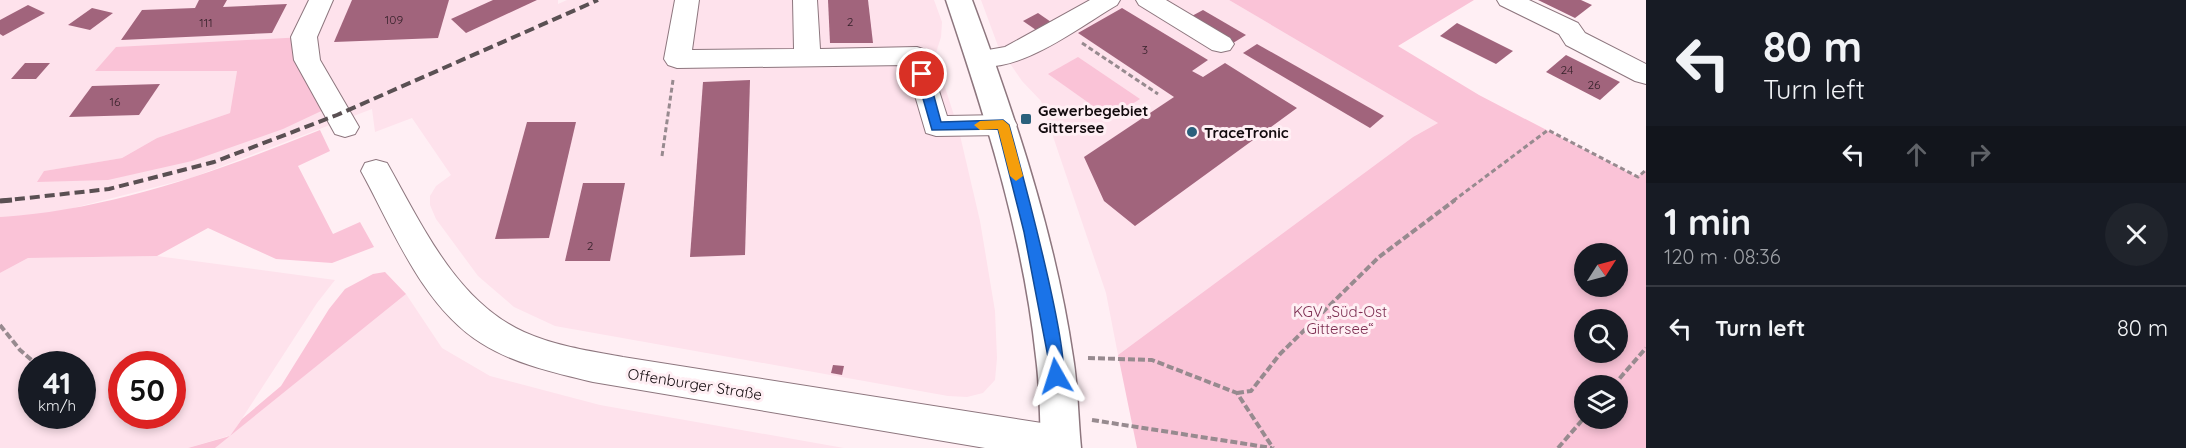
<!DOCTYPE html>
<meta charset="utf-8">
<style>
:root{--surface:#171b24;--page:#20242c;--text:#f1f3f6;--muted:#9ea1a6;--line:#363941}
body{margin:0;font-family:Quicksand,sans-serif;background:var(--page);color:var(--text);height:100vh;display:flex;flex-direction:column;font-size:22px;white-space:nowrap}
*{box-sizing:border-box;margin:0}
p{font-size:20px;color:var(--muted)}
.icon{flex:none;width:33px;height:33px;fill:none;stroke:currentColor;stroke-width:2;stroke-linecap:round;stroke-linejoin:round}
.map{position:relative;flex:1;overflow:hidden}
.sheet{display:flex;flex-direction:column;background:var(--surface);width:540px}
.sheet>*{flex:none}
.guide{background:#171b24;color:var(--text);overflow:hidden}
.needle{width:39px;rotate:54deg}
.tools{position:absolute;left:1574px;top:243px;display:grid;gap:12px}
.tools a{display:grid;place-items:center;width:54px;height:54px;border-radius:50%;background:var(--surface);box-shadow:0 3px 9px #0003;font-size:30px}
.speed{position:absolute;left:18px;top:351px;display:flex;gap:12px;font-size:30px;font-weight:700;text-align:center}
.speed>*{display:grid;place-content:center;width:78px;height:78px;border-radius:50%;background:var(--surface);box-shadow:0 3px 9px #0003;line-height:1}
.speed small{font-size:15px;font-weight:400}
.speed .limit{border:9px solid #d22;background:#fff;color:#111}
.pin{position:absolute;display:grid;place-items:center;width:51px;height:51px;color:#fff;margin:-26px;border:3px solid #fff;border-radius:50%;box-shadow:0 2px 6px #0007}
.me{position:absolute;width:66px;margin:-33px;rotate:354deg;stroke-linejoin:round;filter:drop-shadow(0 0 4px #0008)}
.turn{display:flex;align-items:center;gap:21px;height:126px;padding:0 18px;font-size:27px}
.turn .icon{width:78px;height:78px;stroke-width:2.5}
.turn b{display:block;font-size:42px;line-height:51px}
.lanes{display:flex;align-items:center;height:57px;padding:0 18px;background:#0003;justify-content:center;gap:30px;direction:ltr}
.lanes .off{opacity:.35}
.round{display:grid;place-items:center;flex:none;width:63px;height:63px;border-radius:32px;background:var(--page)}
.head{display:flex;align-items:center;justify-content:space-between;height:102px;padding:0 18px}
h1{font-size:36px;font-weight:700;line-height:45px}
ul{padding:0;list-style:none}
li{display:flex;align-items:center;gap:18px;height:84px;padding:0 18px;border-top:2px solid var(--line)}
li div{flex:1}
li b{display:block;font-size:22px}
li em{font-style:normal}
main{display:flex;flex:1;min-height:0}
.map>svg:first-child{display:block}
</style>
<main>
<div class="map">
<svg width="1646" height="448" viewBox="0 0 1646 448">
<rect width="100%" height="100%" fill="#ffeff4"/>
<!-- built -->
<g fill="#fee2ec" fill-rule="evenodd">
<path d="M0 0H558V4L567 0H934L942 22 941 37 935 56 959 131 980 221 995 311 997 358 995 380 983 393 967 397 948 396 555 326 514 307 478 276 436 219 430 205V196L436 186 451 175 412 118 375 132 372 109 191 178 50 214 0 217ZM307 60 192 161 44 171 122 158 157 138 230 113 237 71H96Z"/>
<path d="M981 0H1229L1438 123 1413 137 1118 355 1106 293 1041 101 1022 81 998 46Z"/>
<path d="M157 256 335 280 317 303 232 434 406 294 442 348 490 376 600 405 844 448H215L228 436 188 448H0V273L28 258ZM32 364H82V416H32ZM122 364H172V416H122Z"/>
</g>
<!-- green -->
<g fill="#fac3d7" fill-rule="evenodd">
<path d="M1229 0H1474L1398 46 1479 95 1637 177 1646 170V448H1137L1118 355 1413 137 1438 123ZM1584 254H1617V286H1584ZM1584 320H1617V352H1584ZM1584 386H1617V418H1584Z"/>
<path d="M304 37 332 106 283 129 192 161 108 180 37 182 44 171 122 158 157 138 230 113 237 71H95L116 47Z"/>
<path d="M1078 57 1140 99 1110 118 1048 74Z"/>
<path d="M320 130 330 151 298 166 333 234 360 222 374 247 332 263 276 259 208 228 157 256 28 258 0 273V217C111 210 218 171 320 130Z"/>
<path d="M385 272 406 294 215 448H188L230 436 242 419 281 386 329 309 345 289 373 274Z"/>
</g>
<!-- building -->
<g fill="#a1647c">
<path d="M199 0H227L223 7 287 4 272 33 121 40 142 10 195 8Z"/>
<path d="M352 0H449L438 38 334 42Z"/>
<path d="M493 0H537L466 33 451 19Z"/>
<path d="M828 0H868L873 43H830Z"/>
<path d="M1538 0H1581L1592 5 1575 18Z"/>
<path d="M28 5 45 13 3 36 0 34V20Z"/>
<path d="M92 8 113 13 90 30 68 25Z"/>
<path d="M1122 8 1208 60 1192 71 1203 77 1225 63 1297 108 1135 226 1104 201 1084 157 1174 97 1078 33Z"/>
<path d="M1203 10 1246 35 1233 43 1190 17Z"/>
<path d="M1038 13 1051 22 1036 30 1023 21Z"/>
<path d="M1457 23 1513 51 1496 64 1440 36Z"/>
<path d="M1257 44 1384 116 1370 128 1243 53Z"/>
<path d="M1566 55 1620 82 1600 100 1546 72Z"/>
<path d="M25 63H50L36 79H11Z"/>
<path d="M750 80 745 255 690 257 703 82Z"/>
<path d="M160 84 139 115 69 117 92 86Z"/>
<path d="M527 122H576L549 238 495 239Z"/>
<path d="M583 183H625L610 261H565Z"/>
<path d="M833 365 844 366 842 375 831 373Z"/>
</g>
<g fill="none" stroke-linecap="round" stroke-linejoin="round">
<!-- minor casing -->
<g stroke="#8d767e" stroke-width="2">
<g id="minor">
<path d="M309 0H333L317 37 320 60 359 127 355 134 345 137 335 134 294 60 291 37Z"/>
<path d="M675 0H699L692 50 794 49 793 0H817L820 49 917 47 926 50 947 116 1003 115 1013 118 1017 125 1013 132 1003 135 936 136 926 133 906 65 677 68 668 65 664 59Z"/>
<path d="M1090 0H1120L1117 5C1079 27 1016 77 971 65L967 59 971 53 1005 47Z"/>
<path d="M1136 0H1166L1230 38 1234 44 1230 50 1221 52 1212 50 1139 5Z"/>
<path d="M1497 0H1529L1578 23 1585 33 1646 64V84L1635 81 1566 45 1559 34 1500 5Z"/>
<path d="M376 160 387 163C422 225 456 301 524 332 555 346 590 351 623 357L1061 426 1074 431 1080 443 1078 448H985L593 382C555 373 514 364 481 343 422 306 393 229 361 171L365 163Z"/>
</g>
</g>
<!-- major casing -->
<g stroke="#8d767e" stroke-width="3">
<path id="major" d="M946 0H972C1015 116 1055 234 1073 357 1078 387 1078 418 1081 448H1041C1040 418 1040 387 1036 357 1023 234 985 116 946 0Z"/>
</g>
<!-- path-far1 -->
<g stroke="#978a8f" stroke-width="3" stroke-dasharray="5 3" stroke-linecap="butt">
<path d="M1082 43 1158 94"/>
<path d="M662 156 673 80"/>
<path d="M1453 201 1548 130 1638 177 1646 170"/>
</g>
<!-- path -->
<g stroke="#978a8f" stroke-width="4" stroke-dasharray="7 3" stroke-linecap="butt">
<path d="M0 325 20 350 36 364"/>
<path d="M1088 358 1152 360 1237 393 1273 448"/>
<path d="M1613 386 1646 348"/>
<path d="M1237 393 1251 391 1280 354 1379 257 1455 200"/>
<path d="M1092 420 1272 448"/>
<path d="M1558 448 1584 418"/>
</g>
<!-- minor -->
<use href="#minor" fill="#fff" fill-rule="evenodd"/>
<!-- major -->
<use href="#major" fill="#fff" fill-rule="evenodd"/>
<!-- rail-far1 -->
<path stroke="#5a5053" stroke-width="4" stroke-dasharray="10 5" stroke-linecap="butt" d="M0 201 109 189 214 162 337 115 598 0"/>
<!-- rail -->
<path stroke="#5a5053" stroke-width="5" stroke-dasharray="13 7" stroke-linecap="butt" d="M0 201 12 200"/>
</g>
<!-- route -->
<path fill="#1a73e8" stroke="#114b97" stroke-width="1.5" d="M922 70 928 74 941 122 1003 120 1009 125C1019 161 1073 358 1062 381H1051L1048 357 1024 232 998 129 932 130 916 74Z"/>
<!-- slow -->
<path fill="#f59e0b" d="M1003 120 1009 125 1023 176 1016 181 1010 176 998 129 980 130 974 125 980 121Z"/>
<!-- markers -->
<g fill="#2b607c" stroke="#ffeff4" stroke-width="2">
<rect x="1020" y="113" width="12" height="12" rx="3"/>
<circle cx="1192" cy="132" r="6"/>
</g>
<g text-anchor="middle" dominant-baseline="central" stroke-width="6" stroke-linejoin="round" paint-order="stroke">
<!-- number labels -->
<g font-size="12" fill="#36212a">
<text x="394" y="19">109</text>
<text x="850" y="21">2</text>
<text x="206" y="22">111</text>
<text x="1145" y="49">3</text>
<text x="1567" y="69">24</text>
<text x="1594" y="84">26</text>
<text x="115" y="101">16</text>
<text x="590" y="245">2</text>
</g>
<!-- poi labels -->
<g font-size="15" font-weight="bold" fill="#130b0e" stroke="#ffeff4" text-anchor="start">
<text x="1038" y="110">Gewerbegebiet<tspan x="1038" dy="17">Gittersee</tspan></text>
<text x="1204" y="132">TraceTronic</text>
</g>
<!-- park labels -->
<g font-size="15" fill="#7d2f52" stroke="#ffeff4">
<text x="1340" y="311">KGV „Süd-Ost<tspan x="1340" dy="17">Gittersee“</tspan></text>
</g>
<!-- street labels -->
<g font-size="15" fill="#130b0e" stroke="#ffeff4">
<text transform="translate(695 384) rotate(9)">Offenburger Straße</text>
</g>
</g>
</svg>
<div class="tools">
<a><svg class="needle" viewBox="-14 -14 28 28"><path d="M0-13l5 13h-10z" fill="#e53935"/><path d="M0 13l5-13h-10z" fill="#9ea1a6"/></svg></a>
<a><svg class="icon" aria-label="search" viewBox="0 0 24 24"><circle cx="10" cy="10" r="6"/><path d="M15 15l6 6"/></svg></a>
<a><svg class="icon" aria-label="layers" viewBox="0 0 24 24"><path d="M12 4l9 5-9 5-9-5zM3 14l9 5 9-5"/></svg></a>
</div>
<div class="speed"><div>41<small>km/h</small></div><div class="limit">50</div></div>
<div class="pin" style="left:922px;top:74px;background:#d93025"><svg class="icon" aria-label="arrive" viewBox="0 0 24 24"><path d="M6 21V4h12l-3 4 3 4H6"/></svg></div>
<svg class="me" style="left:1056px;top:376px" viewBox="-20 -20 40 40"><path d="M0-17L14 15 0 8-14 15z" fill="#1a73e8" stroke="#fff" stroke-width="4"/></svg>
</div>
<section class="sheet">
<div class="guide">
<div class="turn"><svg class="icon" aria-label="left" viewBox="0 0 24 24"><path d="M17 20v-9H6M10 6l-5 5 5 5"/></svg><div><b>80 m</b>Turn left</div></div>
<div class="lanes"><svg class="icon" aria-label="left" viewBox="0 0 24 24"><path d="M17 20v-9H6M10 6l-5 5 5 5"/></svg><svg class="icon off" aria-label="ahead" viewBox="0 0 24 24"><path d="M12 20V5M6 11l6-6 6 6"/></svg><svg class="icon off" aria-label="right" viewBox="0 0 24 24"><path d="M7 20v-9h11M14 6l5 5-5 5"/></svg></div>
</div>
<div class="head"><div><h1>1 min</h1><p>120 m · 08:36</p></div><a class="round"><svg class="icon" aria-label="close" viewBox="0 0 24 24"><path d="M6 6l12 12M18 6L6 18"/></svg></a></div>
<ul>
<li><svg class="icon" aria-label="left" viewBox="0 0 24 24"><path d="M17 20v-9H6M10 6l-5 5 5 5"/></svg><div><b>Turn left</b></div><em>80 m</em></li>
</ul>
</section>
</main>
